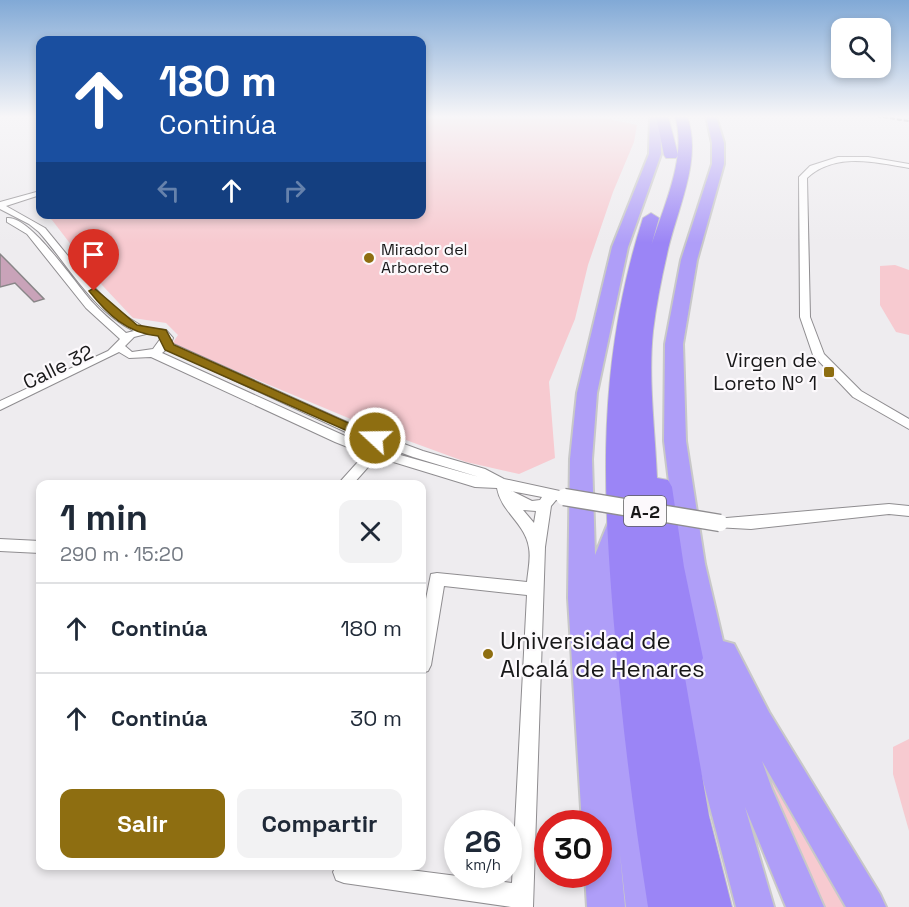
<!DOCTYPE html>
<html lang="es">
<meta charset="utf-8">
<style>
:root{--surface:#fff;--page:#f2f2f3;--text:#1f2937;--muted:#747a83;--line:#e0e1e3;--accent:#8e6e11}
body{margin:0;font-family:"Space Grotesk",sans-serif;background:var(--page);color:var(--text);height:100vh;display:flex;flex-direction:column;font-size:22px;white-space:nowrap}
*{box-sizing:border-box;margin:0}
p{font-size:20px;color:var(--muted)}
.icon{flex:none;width:33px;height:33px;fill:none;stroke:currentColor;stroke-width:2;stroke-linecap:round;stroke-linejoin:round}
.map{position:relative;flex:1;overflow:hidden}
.drawer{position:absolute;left:36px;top:480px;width:390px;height:390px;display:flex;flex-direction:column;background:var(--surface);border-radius:12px;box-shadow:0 3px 9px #0003}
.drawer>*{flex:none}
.banner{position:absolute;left:36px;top:36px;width:390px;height:183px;border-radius:12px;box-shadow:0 3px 9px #0003;background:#1a4fa0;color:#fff;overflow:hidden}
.buttons{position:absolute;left:831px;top:18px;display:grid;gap:12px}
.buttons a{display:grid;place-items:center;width:60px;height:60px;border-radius:12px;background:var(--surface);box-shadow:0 3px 9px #0003;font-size:30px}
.speed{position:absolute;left:444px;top:810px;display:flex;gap:12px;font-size:30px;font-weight:700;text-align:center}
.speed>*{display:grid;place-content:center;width:78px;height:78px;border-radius:50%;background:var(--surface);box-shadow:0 3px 9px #0003;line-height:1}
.speed small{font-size:15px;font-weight:400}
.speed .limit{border:9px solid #d22;background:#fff;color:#111}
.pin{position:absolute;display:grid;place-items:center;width:51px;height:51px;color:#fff;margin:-62px -26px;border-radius:50% 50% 50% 0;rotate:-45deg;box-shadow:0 0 6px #0007}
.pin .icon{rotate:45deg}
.me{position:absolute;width:66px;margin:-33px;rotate:291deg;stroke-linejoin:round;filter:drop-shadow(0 0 4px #0008)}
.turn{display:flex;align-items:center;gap:21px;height:126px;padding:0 24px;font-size:27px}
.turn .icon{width:78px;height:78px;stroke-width:2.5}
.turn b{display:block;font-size:42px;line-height:51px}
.lanes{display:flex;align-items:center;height:57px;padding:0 24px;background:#0003;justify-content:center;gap:30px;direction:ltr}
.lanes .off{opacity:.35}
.round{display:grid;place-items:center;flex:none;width:63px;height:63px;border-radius:12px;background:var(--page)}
.headline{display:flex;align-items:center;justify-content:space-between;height:102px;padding:0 24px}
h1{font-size:36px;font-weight:700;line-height:45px}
.primary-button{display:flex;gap:12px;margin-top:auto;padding:12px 24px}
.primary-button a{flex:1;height:69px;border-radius:12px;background:var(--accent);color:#fff;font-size:24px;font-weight:700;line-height:69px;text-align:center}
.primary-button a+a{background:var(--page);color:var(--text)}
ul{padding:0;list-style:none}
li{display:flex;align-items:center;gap:18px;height:90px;padding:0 24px;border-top:2px solid var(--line)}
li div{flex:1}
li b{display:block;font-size:22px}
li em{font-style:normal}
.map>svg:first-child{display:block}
</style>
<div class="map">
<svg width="909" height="907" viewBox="0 0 909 907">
<rect width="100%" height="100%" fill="#eeecef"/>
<!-- green -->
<g fill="#f7cad0">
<path d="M422 116H594L637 125 634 142 613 192 588 265 575 319 549 382 555 458 519 474 466 462 365 425 172 344 178 335 166 323 133 318 102 285 52 220 44 215 422 214Z"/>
<path d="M895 265 909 270V335L896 332 880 305V266Z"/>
<path d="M744 722 853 907H820Z"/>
<path d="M909 739V831L893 774V747Z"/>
</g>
<!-- building -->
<path fill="#c9a3b9" stroke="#898688" stroke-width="1.5" d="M0 254 12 266 44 299 34 302 15 283 0 287Z"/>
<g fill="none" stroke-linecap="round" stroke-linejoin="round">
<!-- minor casing -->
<g stroke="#8f8d90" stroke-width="2">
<g id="minor">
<path d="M838 157H868L909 164V168C875 162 835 152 807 178L810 317 824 354 861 391 909 419V429L853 397 813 355 800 317 799 177 810 166Z"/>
<path d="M40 191V195L6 206 45 228 91 284 116 310 145 328 166 330 173 338 171 343 358 427 423 451 485 469 504 479 569 493 571 497 569 501 556 500 551 506 545 547 533 907H511L344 883 336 880 333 872 336 866H379L512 883 527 595 444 586 431 665 428 671 422 673V619L431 574 437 573 527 582C528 571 531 558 529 548 526 524 501 512 497 488L475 487 377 457 353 484H338L365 454 335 442 151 357 129 358 119 352 0 410V401L108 351 120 339 86 308 27 234 7 222V218C32 216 76 286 95 305 104 315 116 324 126 333L134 331C92 310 69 266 39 232L29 224 0 209V202ZM150 333 158 335 161 338 153 349 132 352 125 346 134 337ZM167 349 348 433 413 457 479 477 379 449 345 436 162 353ZM512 491H511L542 497 540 500 532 501ZM523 510 536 511 534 523Z"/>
<path d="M889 504 909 506V516L889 514 751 529 715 527 713 523 715 519Z"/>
<path d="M0 539 40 541V553L0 551Z"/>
</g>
</g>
<!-- trunk casing -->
<g stroke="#c8c8c8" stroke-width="4">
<g id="trunk">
<path d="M650 116H660L661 154 628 247 597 393 592 459 595 555 610 518 619 516 628 518 631 525 620 557 637 720 664 907H626L620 854 625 907H587L585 874H598V824H582L568 598 570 459 577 393 612 247 649 154Z"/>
<path d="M706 116H716L724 143V164L697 260 683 344 686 441 705 564 723 641 734 644 769 712 880 894 886 907H846L762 761 772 789 824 907H786L745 807 774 907H736L671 658 676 649 686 645 696 648 679 564 664 441 665 344 681 260 712 164V143Z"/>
</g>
</g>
<!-- motorway casing -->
<g stroke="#c8c8c8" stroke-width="2">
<g id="motorway">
<path d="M656 116H668L678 155 676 158H666L664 155Z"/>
<path d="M675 116H687C703 160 676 211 667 254 661 280 656 306 653 331 648 379 655 430 657 478L668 480 672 487 684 567 703 658 698 668 684 672 709 816 732 907H648C634 817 622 727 615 636 602 487 597 363 643 218L651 213 659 218 650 250C662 209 688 158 675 116Z"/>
</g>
</g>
<!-- minor -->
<use href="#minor" fill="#fff" fill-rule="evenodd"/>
<!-- trunk -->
<use href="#trunk" fill="#af9ef8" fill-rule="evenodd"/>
<!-- motorway -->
<use href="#motorway" fill="#9b85f6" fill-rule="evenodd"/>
<!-- rail -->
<path stroke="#363637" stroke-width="2" stroke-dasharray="5 2" stroke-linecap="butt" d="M876 116 909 121"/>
<!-- minor-bridge casing -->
<g stroke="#8f8d90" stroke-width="19" stroke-linecap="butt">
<path id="minor-bridge" d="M564 497 720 523"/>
</g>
<!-- minor-bridge -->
<use href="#minor-bridge" stroke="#fff" stroke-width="16"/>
</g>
<!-- sky -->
<linearGradient id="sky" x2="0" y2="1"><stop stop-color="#81a9d6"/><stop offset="0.48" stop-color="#f7f6f8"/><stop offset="1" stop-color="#f7f6f8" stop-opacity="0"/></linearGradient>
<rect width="909" height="243" fill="url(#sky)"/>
<!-- route -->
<path fill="#8e6e11" stroke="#5c480b" stroke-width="1.5" d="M94 288 137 325 166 330 174 345 382 438 375 442 370 441 165 350 158 336C127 333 108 315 89 291Z"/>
<!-- markers -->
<g fill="#8e6e11" stroke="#fcf9fc" stroke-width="2">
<circle cx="369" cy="258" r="6"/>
<rect x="823" y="366" width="12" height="12" rx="3"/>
<circle cx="488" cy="654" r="6"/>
</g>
<g text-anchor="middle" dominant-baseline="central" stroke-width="4.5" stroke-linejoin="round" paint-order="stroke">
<!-- far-poi labels -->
<g font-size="16" fill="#181819" stroke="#fcf9fc" text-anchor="start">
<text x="381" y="249">Mirador del<tspan x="381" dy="18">Arboreto</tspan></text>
</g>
<!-- shield labels -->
<rect fill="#fcf9fc" stroke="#5c5c5d" stroke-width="1.5" x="624" y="496" width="42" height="30" rx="4.5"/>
<g font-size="18" font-weight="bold" fill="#181819">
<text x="645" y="511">A-2</text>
</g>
<!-- poi labels -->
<g font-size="20" fill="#181819" stroke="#fcf9fc" text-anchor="end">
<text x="817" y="360">Virgen de<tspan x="817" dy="23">Loreto Nº 1</tspan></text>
</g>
<!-- street labels -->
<g font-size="20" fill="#181819" stroke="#fcf9fc">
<text transform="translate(58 367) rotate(-26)">Calle 32</text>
</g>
<!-- near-poi labels -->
<g font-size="24" fill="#181819" stroke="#fcf9fc" text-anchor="start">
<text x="500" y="640">Universidad de<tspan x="500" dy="28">Alcalá de Henares</tspan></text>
</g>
</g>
</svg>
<div class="buttons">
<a><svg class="icon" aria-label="search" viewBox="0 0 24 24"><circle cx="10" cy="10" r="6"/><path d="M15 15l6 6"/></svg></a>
</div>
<div class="speed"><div>26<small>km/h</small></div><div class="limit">30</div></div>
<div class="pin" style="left:94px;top:291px;background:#d93025"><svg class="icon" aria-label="arrive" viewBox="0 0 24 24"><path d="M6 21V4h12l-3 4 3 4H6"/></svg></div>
<svg class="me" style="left:375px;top:438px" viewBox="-20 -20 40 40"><circle r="17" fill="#8e6e11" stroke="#fff" stroke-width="3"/><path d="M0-11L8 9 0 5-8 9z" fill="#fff"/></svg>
<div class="banner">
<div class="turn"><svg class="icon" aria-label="ahead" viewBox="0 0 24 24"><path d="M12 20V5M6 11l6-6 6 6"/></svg><div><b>180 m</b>Continúa</div></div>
<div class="lanes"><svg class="icon off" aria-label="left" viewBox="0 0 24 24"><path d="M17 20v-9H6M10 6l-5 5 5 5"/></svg><svg class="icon" aria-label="ahead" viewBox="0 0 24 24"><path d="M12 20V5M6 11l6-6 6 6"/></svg><svg class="icon off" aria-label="right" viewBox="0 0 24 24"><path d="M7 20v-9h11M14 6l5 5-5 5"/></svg></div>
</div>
<section class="drawer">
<div class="headline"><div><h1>1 min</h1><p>290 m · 15:20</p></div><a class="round"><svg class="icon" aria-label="close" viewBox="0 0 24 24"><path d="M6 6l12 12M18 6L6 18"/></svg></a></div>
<ul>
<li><svg class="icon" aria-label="ahead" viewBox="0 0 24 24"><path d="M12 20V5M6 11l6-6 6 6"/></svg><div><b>Continúa</b></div><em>180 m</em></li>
<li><svg class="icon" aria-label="ahead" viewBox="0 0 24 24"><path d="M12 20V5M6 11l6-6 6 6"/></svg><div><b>Continúa</b></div><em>30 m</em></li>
</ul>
<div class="primary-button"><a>Salir</a><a>Compartir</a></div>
</section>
</div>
